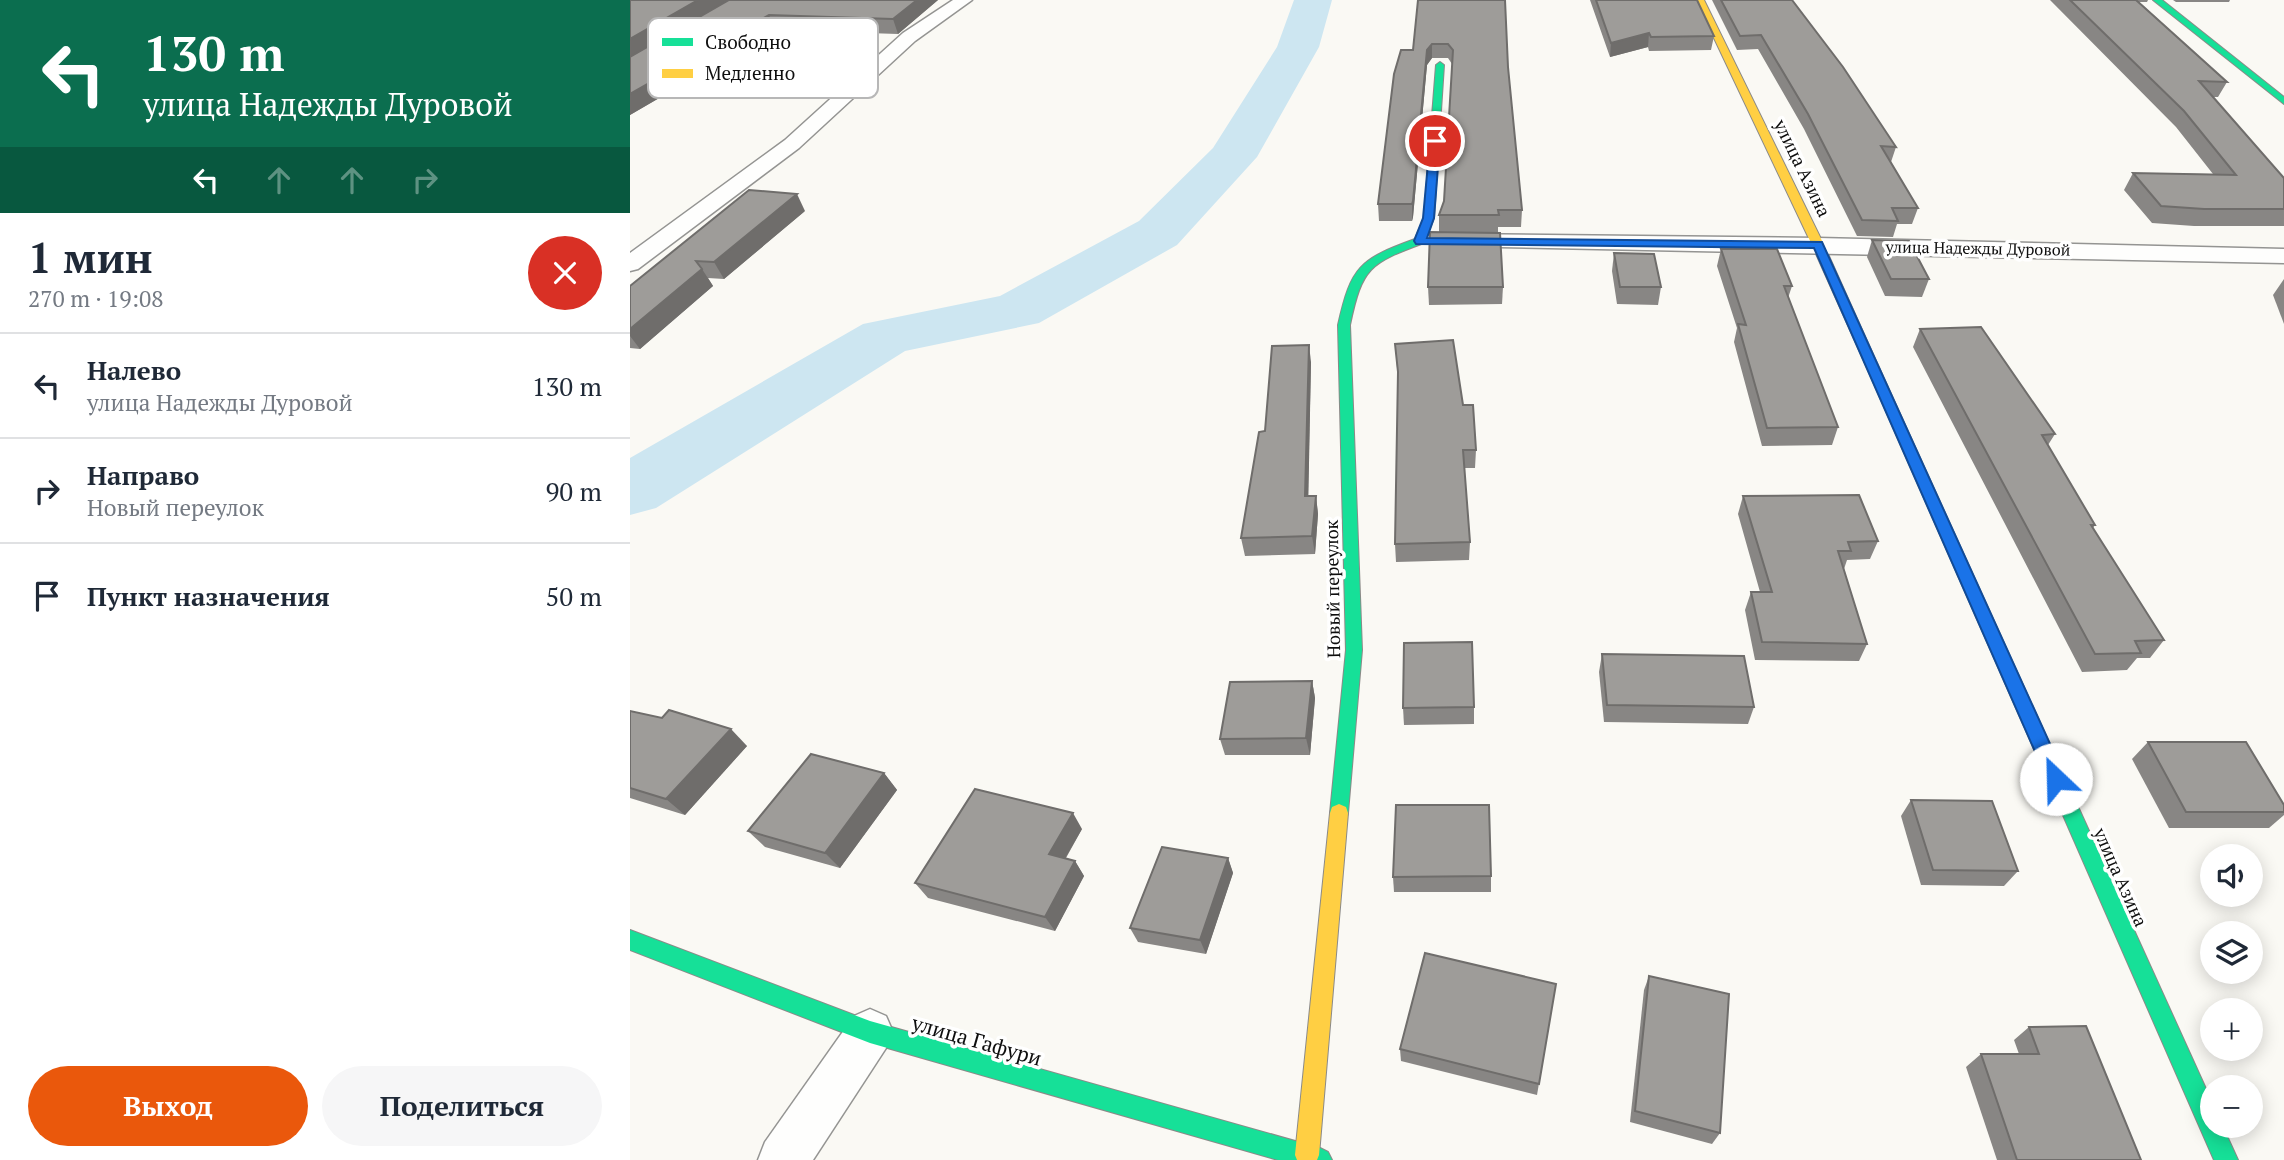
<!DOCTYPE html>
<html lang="ru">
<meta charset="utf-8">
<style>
:root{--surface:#fff;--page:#f6f6f7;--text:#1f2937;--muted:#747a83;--line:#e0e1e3;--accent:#ea580c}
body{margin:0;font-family:"PT Serif",serif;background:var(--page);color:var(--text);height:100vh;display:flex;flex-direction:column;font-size:26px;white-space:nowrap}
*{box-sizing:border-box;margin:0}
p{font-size:23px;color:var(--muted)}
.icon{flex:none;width:38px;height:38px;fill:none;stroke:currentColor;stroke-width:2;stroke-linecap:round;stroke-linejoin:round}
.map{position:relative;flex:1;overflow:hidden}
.drawer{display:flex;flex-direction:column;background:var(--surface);width:630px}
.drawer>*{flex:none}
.banner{background:#0b6e4f;color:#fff;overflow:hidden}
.buttons{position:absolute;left:1570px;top:844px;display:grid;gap:14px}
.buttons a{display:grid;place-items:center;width:63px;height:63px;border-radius:50%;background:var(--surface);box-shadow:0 4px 18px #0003;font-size:35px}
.pin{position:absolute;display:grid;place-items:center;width:60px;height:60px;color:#fff;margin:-30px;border:4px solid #fff;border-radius:50%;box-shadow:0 2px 7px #0007}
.me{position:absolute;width:77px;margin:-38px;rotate:336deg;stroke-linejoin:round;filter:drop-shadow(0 0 5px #0008)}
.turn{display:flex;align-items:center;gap:24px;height:147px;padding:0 28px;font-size:32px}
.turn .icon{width:91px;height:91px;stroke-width:2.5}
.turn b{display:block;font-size:49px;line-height:60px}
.lanes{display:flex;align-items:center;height:66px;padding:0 28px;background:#0003;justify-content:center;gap:35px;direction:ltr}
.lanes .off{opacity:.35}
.round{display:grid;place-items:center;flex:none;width:74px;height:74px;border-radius:37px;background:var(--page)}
.summary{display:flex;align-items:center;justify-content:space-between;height:119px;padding:0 28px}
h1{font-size:42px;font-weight:600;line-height:52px}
.primary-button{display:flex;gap:14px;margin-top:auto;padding:14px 28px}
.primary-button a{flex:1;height:80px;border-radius:42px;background:var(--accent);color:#fff;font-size:28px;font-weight:600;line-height:80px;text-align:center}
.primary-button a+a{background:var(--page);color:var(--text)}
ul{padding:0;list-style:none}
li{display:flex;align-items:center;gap:21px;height:105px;padding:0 28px;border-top:2px solid var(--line)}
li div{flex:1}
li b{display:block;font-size:26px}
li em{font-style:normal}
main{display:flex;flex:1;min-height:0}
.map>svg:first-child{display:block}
</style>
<main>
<section class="drawer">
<div class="banner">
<div class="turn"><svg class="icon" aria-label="left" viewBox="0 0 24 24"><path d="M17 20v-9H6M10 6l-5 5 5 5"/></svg><div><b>130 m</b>улица Надежды Дуровой</div></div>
<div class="lanes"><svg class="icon" aria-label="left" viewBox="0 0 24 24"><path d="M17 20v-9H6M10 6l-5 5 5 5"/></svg><svg class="icon off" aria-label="ahead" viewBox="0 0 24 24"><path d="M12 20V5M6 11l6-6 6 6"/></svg><svg class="icon off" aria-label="ahead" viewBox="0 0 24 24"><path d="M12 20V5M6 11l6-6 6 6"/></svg><svg class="icon off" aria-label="right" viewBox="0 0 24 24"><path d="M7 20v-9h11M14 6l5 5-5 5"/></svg></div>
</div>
<div class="summary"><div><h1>1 мин</h1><p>270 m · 19:08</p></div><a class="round" style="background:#d93025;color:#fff"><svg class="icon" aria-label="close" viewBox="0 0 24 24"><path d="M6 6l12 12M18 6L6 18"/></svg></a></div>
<ul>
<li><svg class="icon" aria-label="left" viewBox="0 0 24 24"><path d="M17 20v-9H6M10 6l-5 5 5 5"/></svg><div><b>Налево</b><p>улица Надежды Дуровой</p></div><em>130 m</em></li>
<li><svg class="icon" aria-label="right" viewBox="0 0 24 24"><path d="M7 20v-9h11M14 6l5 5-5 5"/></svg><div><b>Направо</b><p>Новый переулок</p></div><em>90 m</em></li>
<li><svg class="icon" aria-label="arrive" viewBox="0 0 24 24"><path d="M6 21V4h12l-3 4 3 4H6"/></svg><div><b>Пункт назначения</b></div><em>50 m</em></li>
</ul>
<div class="primary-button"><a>Выход</a><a>Поделиться</a></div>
</section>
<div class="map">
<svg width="1654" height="1160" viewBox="0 0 1654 1160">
<rect width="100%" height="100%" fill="#faf9f4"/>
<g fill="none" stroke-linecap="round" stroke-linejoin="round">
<!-- river -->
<path fill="#cde6f1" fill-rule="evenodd" d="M664 0H702L689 47 627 157 547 245 409 323 275 351 26 508 0 515V458L233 324 370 296 509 221 583 148 647 47Z"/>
<!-- street casing -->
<g stroke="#949492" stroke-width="3">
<g id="street">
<path d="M323 0H342L285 41 169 148 8 269 0 271V253L155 140 273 33Z"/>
<path d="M824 234 1188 238 1654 249V263L816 246 812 241 816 236Z"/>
<path d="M240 1009 256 1016 263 1032 256 1048 183 1160H128L135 1142 224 1016Z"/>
</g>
</g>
<!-- fast casing -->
<g stroke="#8b8a88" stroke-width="2">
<g id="fast">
<path d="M1523 0H1532L1654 97V104Z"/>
<path d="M810 62 814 65 804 218 794 243C740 263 732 267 720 325L732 650 718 813 716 819 709 822 702 819 700 813 716 650 708 325C721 266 730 259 785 239L794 218 806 65Z"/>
<path d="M1240 357 1246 361 1582 1102V1125H1592L1608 1160H1584L1234 361Z"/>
<path d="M0 930 240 1021 690 1148 698 1152 702 1160H648L240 1043 0 950Z"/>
</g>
</g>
<!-- slow casing -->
<g stroke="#8b8a88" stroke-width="2">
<g id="slow">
<path d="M1066 0H1074L1194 245 1246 361 1244 364H1236L1234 361 1182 245Z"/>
<path d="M709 804 716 807 718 813 689 1155 687 1160H667L665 1155 700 813 702 807Z"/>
</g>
</g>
<!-- street -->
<use href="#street" fill="#fefefd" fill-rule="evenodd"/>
<!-- fast -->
<use href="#fast" fill="#16e098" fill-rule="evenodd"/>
<!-- slow -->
<use href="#slow" fill="#ffcf43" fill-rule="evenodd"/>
</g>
<!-- wall -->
<g fill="#888684">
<path d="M0 0H308L268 34 146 30 0 115Z"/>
<path d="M788 0 878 67 892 210 891 227H868V232H809V215L814 201 822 64 818 58H802L797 65 783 217 782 221H749L748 204 783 50Z"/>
<path d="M960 0H1067L1084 36 1081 50 1019 51 1018 47 980 57Z"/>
<path d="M1082 0H1162L1266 147 1261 162 1288 208 1282 224H1267L1263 237 1227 236 1174 129 1128 49 1107 50Z"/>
<path d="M1420 0H1518L1517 2H1509L1597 82 1588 97H1583L1654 178V226H1564L1522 223 1494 190 1503 173 1583 174 1546 127Z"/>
<path d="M1543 0H1600L1599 2H1546Z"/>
<path d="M175 211 94 279 78 278 83 286 10 349 0 348V286Z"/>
<path d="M1242 240 1299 279 1292 297 1255 296 1237 257Z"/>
<path d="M1091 249 1162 286 1158 298 1208 427 1202 445 1132 446 1104 342 1107 328 1087 266Z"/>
<path d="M984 253 1031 287 1028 305 987 304 982 271Z"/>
<path d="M1654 279V324L1643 295Z"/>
<path d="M798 287H873L872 304 799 305Z"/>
<path d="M1290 329 1425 434 1418 445 1465 525 1463 528 1534 640 1520 658H1507L1497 670 1452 672 1283 347Z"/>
<path d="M765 344 833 405 846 450 845 468H834L840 542 839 560 766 562 765 544 768 380Z"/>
<path d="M681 362 678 496H686L688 514 685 554 615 556 611 538 635 431Z"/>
<path d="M1113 496 1248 541 1240 559 1217 560 1214 569 1237 644 1229 661 1125 660 1115 610 1121 592H1130L1108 514Z"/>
<path d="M972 654 1124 707 1118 724 974 722 969 672Z"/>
<path d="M682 681 685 698 680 755H595L590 739Z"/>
<path d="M844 707V724L774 725 773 708Z"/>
<path d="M0 711 117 746 55 815 0 798Z"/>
<path d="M1518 742 1654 805V815L1639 828H1539L1502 759Z"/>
<path d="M254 773 267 790 210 868 135 847 118 831Z"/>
<path d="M1281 800 1388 871 1374 886 1291 885 1271 816Z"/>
<path d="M452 829 436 858 445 861 454 876 425 931 298 898 285 883Z"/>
<path d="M598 858 603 873 576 954 508 942 500 928Z"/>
<path d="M861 876V892H764L763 877Z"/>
<path d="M1019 976 1090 1133 1082 1144 1000 1122 1014 990Z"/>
<path d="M926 984 907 1095 771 1061 770 1049Z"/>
<path d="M1399 1027 1511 1160H1367L1336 1067 1351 1054H1389L1384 1040Z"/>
</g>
<!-- shaded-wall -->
<g fill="#6f6d6b">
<path d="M68 0H99L0 58V39Z"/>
<path d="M287 0H308L268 34 263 19Z"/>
<path d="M139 15 146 30 0 115V94Z"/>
<path d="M1019 33 1018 47 980 57 981 43Z"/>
<path d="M802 44V58L797 65 783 217 782 221V204L797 50Z"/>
<path d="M167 194 175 211 94 279 84 262Z"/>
<path d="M72 269 83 286 10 349 0 336V329Z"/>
<path d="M679 345 681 362 678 514 675 496Z"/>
<path d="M686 496 688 514 685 554 682 536Z"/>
<path d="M682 681 685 698 680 755 676 738Z"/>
<path d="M101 729 117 746 55 815 36 799Z"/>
<path d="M254 773 267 790 210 868 195 853Z"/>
<path d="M443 813 452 829 429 869 419 854Z"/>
<path d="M598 858 603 873 576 954 570 940Z"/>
<path d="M445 861 454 876 425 931 415 917Z"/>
</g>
<!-- building -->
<g fill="#9e9c99" stroke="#6f6d6b" stroke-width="2">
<path d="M0 0H68L0 39Z"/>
<path d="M99 0H287L263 19 139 15 0 94V57Z"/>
<path d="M788 0H875L878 67 892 210H868L869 215H809L814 201 823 50 818 44H802L797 50 783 201 782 204H748L764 74 771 50H783Z"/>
<path d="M966 0H1067L1084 36 1021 37 1019 33 981 43Z"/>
<path d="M1091 0H1162L1213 67 1266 147 1251 146 1288 208H1262L1268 221 1232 220 1178 114 1131 35 1110 36Z"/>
<path d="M1440 0H1506L1597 82 1569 81 1654 178V209H1574L1531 206 1503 173 1606 175 1554 111Z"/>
<path d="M119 190 167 194 84 262 66 261 72 269 0 329V286Z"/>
<path d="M800 232 870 233 873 287H798Z"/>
<path d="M1242 240 1279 241 1299 279H1261Z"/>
<path d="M1091 249H1147L1162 286H1154L1208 427 1137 428 1108 324 1116 325Z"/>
<path d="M984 253 1024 254 1031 287H990Z"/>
<path d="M1351 327 1425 434 1412 435 1465 525H1461L1534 640 1505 641 1511 653 1465 654 1290 329Z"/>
<path d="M823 340 833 405H843L846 450H833L840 542 765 544 768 372 765 344Z"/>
<path d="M679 345 675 496H686L682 536 611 538 629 432 635 431 642 346Z"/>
<path d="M1229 495 1248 541 1218 542 1221 551H1208L1237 644 1132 642 1121 592H1142L1113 496Z"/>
<path d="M842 642 844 707 773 708 774 643Z"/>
<path d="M972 654 1114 656 1124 707 977 705Z"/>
<path d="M682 681 676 738 590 739 600 682Z"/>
<path d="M39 710 101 729 36 799 0 788V711L32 718Z"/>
<path d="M1518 742H1616L1654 805V812H1556Z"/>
<path d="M181 754 254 773 195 853 118 831Z"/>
<path d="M345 789 443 813 419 854 445 861 415 917 285 883Z"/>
<path d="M1281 800 1362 801 1388 871 1303 870Z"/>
<path d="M766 805H859L861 876 763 877Z"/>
<path d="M532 847 598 858 570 940 500 928Z"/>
<path d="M795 953 926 984 909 1084 770 1049Z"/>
<path d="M1019 976 1099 994 1090 1133 1005 1111Z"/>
<path d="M1456 1026 1511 1160H1387L1351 1054H1409L1399 1027Z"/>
</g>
<!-- route -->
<path fill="#1a73e8" stroke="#114b97" stroke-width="2" d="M805 138 810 141 804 218 797 238 1192 242 1436 779 1433 785 1426 787 1420 785 1417 779 1184 248 786 244 784 241 793 218 800 141Z"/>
<g text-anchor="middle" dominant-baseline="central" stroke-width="7" stroke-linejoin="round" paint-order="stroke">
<!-- far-street labels -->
<g font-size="16" fill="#0e0e0e" stroke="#fff">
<text transform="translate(1348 248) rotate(1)">улица Надежды Дуровой</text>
</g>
<!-- street labels -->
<g font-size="18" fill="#0e0e0e" stroke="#fff">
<text transform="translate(1173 168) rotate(64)">улица Азина</text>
<text transform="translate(702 589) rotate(-91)">Новый переулок</text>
<text transform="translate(1491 877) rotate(66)">улица Азина</text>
</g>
<!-- near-street labels -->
<g font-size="21" fill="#0e0e0e" stroke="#fff">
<text transform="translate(347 1040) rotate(16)">улица Гафури</text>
</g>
</g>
<!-- legend -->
<rect x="18" y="18" width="230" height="80" rx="10" fill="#fff" stroke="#b7b7b7" stroke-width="2"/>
<rect x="32" y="38" width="31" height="8" fill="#16e098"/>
<rect x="32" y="69" width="31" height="9" fill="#ffcf43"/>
<g font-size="19" fill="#0e0e0e">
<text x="75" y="49">Свободно</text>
<text x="75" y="80">Медленно</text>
</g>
</svg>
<div class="buttons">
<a><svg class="icon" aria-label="sound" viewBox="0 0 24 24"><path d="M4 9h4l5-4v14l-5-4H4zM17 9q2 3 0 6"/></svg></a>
<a><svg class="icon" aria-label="layers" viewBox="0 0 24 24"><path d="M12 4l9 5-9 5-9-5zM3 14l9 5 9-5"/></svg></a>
<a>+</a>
<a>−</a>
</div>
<div class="pin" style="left:805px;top:141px;background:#d93025"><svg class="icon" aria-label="arrive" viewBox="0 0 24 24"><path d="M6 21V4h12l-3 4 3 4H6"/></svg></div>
<svg class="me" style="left:1426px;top:779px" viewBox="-20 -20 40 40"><circle r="19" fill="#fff"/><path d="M0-13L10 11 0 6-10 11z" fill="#1a73e8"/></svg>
</div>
</main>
